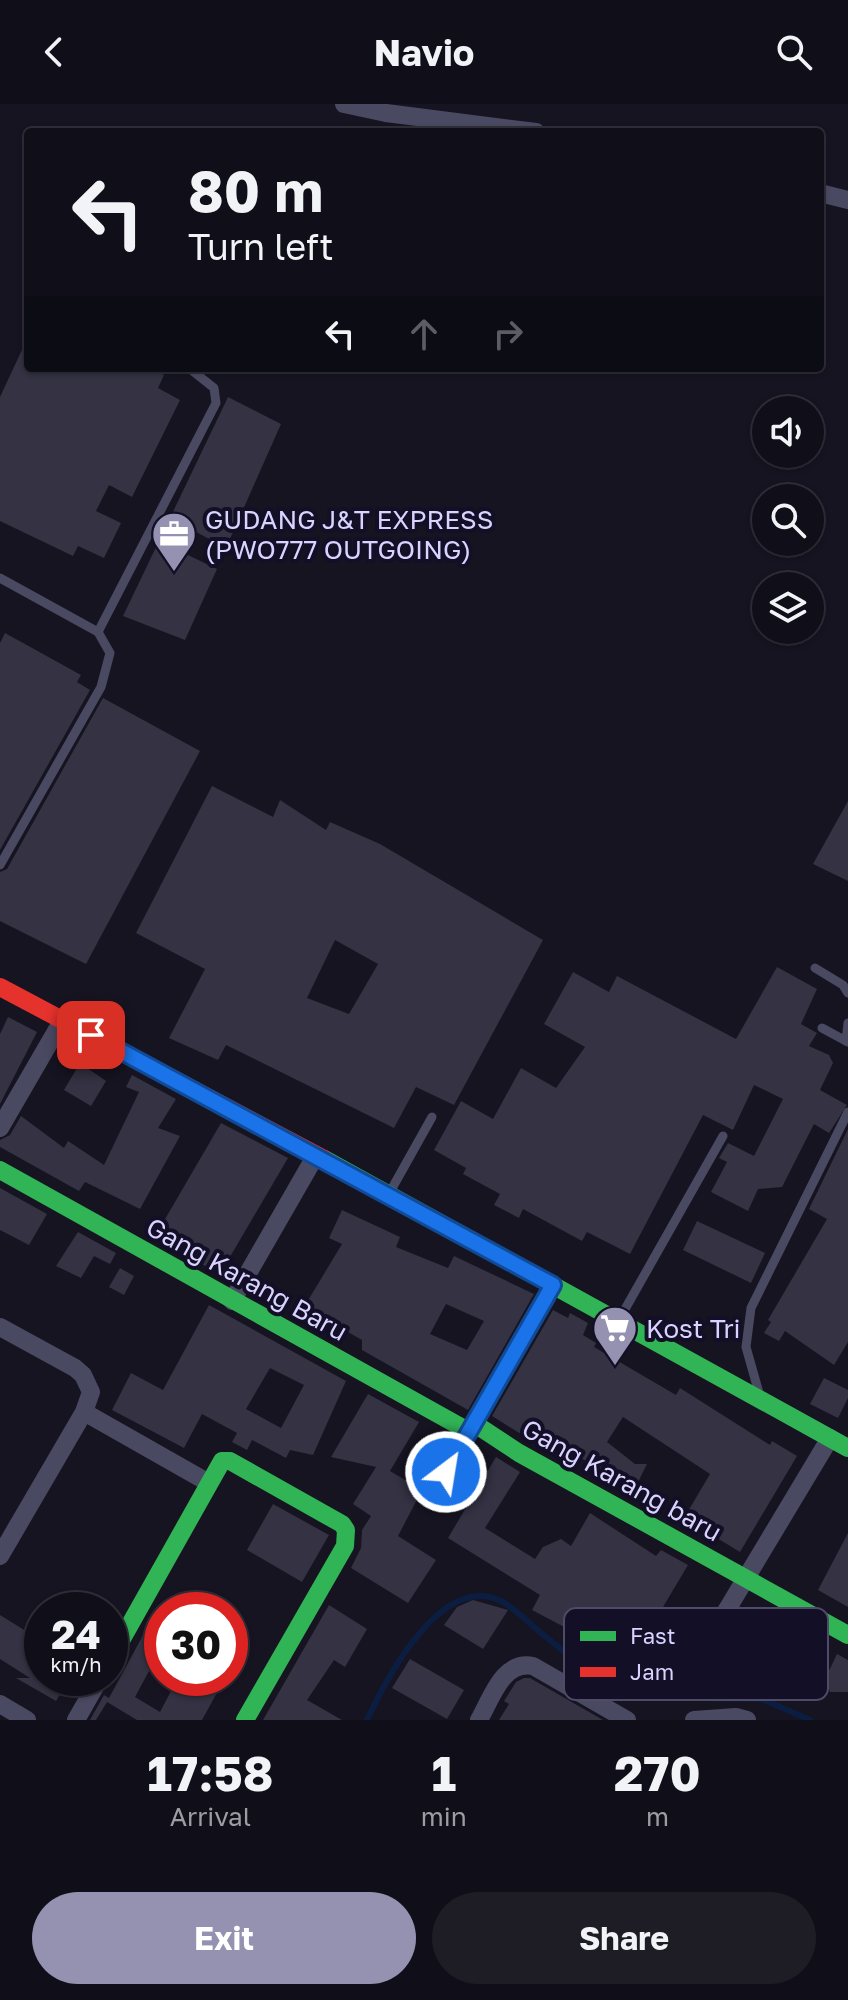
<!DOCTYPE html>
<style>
:root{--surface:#100f19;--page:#1e1d26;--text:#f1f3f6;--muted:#9c9ca2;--line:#302f38;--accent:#9591b1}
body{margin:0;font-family:"Golos Text",sans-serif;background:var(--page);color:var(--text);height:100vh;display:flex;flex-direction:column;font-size:30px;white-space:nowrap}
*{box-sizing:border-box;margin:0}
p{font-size:26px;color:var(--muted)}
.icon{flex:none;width:44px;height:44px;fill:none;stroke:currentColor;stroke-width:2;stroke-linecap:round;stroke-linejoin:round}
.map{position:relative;height:1616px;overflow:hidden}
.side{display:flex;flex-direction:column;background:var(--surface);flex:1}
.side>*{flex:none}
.guide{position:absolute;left:24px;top:24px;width:800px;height:244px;border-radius:8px;box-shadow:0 2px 6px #0004,0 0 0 2px var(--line);background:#100f19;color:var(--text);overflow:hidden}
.controls{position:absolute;left:752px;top:292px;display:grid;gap:16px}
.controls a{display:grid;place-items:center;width:72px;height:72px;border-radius:50%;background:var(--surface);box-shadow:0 2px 6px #0004,0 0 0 2px var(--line);font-size:40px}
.speed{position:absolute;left:24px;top:1488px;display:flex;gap:16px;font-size:40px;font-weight:700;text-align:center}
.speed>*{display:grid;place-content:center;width:104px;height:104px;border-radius:50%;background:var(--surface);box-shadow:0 2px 6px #0004,0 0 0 2px var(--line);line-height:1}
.speed small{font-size:20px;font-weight:400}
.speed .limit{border:12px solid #d22;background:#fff;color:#111}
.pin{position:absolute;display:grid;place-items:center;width:68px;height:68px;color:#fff;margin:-34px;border-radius:16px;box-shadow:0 4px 12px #0006}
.me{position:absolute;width:88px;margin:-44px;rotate:31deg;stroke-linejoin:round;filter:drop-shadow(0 0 6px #0008)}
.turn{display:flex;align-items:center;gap:28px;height:168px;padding:0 32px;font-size:36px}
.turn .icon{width:104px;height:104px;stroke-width:2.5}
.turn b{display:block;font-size:56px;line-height:68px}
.lanes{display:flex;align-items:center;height:76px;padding:0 32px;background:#0003;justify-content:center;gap:40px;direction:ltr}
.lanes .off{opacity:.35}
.eta{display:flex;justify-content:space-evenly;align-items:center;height:136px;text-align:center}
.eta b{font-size:48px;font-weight:700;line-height:56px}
.action{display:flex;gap:16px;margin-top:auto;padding:16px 32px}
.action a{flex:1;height:92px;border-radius:48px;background:var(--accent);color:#fff;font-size:32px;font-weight:700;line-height:92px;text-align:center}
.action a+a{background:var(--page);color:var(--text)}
header{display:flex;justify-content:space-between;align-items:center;height:104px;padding:0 32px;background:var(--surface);font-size:36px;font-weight:700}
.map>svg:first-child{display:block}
</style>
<header><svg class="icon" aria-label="back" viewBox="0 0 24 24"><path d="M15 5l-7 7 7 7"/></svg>Navio<svg class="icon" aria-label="search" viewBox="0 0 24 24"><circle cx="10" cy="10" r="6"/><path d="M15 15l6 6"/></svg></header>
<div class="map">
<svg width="848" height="1616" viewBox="0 0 848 1616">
<rect width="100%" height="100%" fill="#161421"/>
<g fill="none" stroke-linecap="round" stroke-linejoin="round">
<!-- stream -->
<path stroke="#0b1e41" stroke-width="6" d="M367 1616C387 1573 442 1468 501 1497 513 1503 525 1515 535 1524 561 1545 586 1566 612 1586L633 1593 762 1595 810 1616"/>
</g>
<!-- building -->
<g fill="#343243" fill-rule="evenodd">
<path d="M28 233V264H151L164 271 158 284 180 296 132 393 109 381 96 407 121 419 104 454 78 442 73 452 0 417V293Z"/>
<path d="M228 293 281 320 226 444 170 414Z"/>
<path d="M159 437 217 465 185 536 123 512Z"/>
<path d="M5 529 81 571 77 578 90 586 0 746V539Z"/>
<path d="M103 594 200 647 86 860 0 817V768L7 765Z"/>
<path d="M212 682 273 713 280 696 326 726 330 718 380 740 543 836 454 1001 416 983 394 1024 226 941 218 956 169 934 205 865 136 829ZM335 836 378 860 349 910 307 894Z"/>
<path d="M848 697V777L813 760Z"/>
<path d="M777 863 817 885 801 920 817 929 809 942 829 951 833 959 820 986 847 1001 829 1029 814 1020 782 1083 758 1085 748 1107 711 1088 727 1058 719 1054 728 1039 754 1052 783 995 754 981 733 1026 703 1011 630 1150 587 1128 582 1137 523 1105 519 1114 494 1101 500 1090 463 1070 466 1064 434 1046 461 997 493 1015 521 964 556 984 585 943 544 920 573 868 609 888 617 872 736 935Z"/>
<path d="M8 913 37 928 0 1000V930Z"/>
<path d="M80 959 106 977 91 1002 64 986Z"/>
<path d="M132 971 176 995 158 1024 180 1032 140 1105 85 1078 79 1087 0 1043V1036L10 1031 21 1012 64 1044 68 1037 104 1061 139 988 126 983Z"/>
<path d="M221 1019 288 1054 220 1170 154 1134Z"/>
<path d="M848 1025V1238L834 1261 785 1227 779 1237 764 1229 771 1218 768 1216 827 1115 809 1105Z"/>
<path d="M0 1084 47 1110 29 1141 0 1126Z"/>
<path d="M342 1106 400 1133 396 1143 448 1164 454 1152 534 1190 468 1306 362 1246V1236L304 1203 342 1140 329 1134ZM446 1200 484 1217 467 1246 430 1230Z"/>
<path d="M697 1117 765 1149 751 1179 683 1146Z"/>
<path d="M78 1128 116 1149 110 1160 94 1152 81 1174 56 1162Z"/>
<path d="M120 1164 134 1172 124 1191 109 1183Z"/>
<path d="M209 1201 346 1277 313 1351 290 1346 286 1354 252 1336 247 1346 232 1338 237 1329 202 1310 184 1344 112 1306 131 1269 163 1286ZM270 1264 304 1281 281 1324 246 1305Z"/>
<path d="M553 1206 568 1214 570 1209 588 1219 583 1231 596 1239 594 1243 676 1291 680 1284 770 1341 772 1337 797 1352 740 1448 684 1414 710 1370 623 1313 607 1338 635 1360H647L635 1384 566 1346 563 1351 537 1340 492 1312Z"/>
<path d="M824 1274 848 1286V1294L838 1314 810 1300Z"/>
<path d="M368 1290 419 1318 390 1367 422 1386 398 1432 436 1456 408 1499 351 1464 361 1444 362 1426 371 1412 353 1400 376 1363 331 1353Z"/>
<path d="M496 1353 520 1368 485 1424 535 1455 543 1443 561 1435 571 1442 590 1409 656 1452 661 1446 688 1461 663 1503 676 1510 663 1535 624 1514 615 1532 574 1509 566 1524 532 1506 540 1491 448 1434Z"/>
<path d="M273 1400 329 1431 302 1478 247 1446Z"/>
<path d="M848 1429V1503L818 1486Z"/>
<path d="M473 1496 508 1506 483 1545 444 1521 457 1503Z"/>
<path d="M329 1501 367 1525 345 1563 334 1556 307 1596 342 1616H263Z"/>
<path d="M0 1511 42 1537V1574H70L56 1597 16 1574H30L0 1555Z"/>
<path d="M148 1522 162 1530V1575L149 1567 135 1593 160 1608 178 1574H225L202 1616H137L107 1598 96 1616H90L104 1591 109 1594Z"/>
<path d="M837 1550 848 1556V1588H830L825 1575Z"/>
<path d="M410 1555 464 1586 447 1615 392 1584Z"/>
<path d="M524 1574H530L603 1616H499L509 1600 504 1597 516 1578Z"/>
</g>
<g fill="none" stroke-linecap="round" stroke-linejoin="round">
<!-- lane -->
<g stroke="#4a4962" stroke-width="9">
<path d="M0 474 98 528 110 549 101 583 0 761"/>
<path d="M98 528 216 299 214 284 189 264"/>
<path d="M815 864 843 881 848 889"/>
<path d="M822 924 848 938"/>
<path d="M846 937 848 919"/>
<path d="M390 1088 432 1013"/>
<path d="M620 1214 723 1032"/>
<path d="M759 1289 746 1243 751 1204 848 1008"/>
</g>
<!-- street -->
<g stroke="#4a4962" stroke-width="18">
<path d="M344 0 386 9 536 28"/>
<path d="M820 89 848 96"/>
<path d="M0 1024 62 917"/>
<path d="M232 1197 316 1051"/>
<path d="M0 1223 75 1264 83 1271 91 1288 84 1308 0 1452"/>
<path d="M84 1308 209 1379"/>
<path d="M434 1388 553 1181"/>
<path d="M701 1549 830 1334"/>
<path d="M0 1600 27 1616"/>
<path d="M76 1616 100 1574"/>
<path d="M479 1616C492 1593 503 1556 533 1562L627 1616"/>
<path d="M694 1616 736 1613 747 1616"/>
</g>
<!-- fast -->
<g stroke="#30b455" stroke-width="18">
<path d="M324 1055 848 1344"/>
<path d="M0 1066 470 1328"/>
<path d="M475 1320 519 1349 848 1531"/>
<path d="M110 1556 222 1357H230L342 1420 346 1426 345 1442 245 1616"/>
</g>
<!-- jam -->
<path stroke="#e5322d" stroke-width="18" d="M0 883 324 1055"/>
</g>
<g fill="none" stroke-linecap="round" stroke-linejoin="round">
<!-- route casing -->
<g stroke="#114b97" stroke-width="20">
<path id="route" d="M91 931 553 1181 446 1368"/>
</g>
<!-- route -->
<use href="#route" stroke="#1a73e8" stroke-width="14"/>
</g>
<!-- icons -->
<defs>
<g id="office-pin" transform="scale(2.3)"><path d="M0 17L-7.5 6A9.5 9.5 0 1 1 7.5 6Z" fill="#9591b1" stroke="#130f26"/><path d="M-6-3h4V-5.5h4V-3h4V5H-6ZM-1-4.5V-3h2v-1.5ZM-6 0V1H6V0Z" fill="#fff"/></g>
<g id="supermarket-pin" transform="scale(2.3)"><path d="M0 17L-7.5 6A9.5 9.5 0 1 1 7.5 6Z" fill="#9591b1" stroke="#130f26"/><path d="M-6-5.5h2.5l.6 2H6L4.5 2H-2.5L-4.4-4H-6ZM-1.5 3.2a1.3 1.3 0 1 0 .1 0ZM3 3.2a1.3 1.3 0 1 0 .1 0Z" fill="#fff"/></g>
</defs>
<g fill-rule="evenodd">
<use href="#office-pin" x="174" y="430"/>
<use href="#supermarket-pin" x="615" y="1224"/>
</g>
<g text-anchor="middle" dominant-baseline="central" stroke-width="8" stroke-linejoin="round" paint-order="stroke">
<!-- poi labels -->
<g font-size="26" fill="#d9d4ff" stroke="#130f26" text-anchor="start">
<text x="205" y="415">GUDANG J&amp;T EXPRESS<tspan x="205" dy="30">(PWO777 OUTGOING)</tspan></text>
<text x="646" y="1224">Kost Tri</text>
</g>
<!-- street labels -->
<g font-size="26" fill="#d9d4ff" stroke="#130f26">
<text transform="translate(247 1175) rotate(29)">Gang Karang Baru</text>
<text transform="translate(622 1376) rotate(29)">Gang Karang baru</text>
</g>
</g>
<!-- legend -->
<rect x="564" y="1504" width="264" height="92" rx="12" fill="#130f26" stroke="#4e4a67" stroke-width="2"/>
<rect x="580" y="1527" width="36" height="10" fill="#30b455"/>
<rect x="580" y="1563" width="36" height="10" fill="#e5322d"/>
<g font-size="22" fill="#d9d4ff">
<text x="630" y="1540">Fast</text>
<text x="630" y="1576">Jam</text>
</g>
</svg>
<div class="controls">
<a><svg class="icon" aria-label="sound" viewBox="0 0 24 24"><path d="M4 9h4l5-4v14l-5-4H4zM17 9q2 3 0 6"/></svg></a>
<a><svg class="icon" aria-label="search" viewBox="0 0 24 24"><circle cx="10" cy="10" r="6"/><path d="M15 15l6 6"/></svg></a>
<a><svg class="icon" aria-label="layers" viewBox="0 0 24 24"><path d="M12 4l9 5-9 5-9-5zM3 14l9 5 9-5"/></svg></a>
</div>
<div class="speed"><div>24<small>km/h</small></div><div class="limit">30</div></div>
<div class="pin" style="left:91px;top:931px;background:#d93025"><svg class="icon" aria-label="arrive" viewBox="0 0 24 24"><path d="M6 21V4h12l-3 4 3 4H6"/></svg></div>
<svg class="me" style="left:446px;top:1368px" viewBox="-20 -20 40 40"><circle r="17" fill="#1a73e8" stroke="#fff" stroke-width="3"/><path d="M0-11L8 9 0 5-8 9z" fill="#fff"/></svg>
<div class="guide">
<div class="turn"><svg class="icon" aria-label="left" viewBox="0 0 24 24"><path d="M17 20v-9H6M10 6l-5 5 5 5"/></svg><div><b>80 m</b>Turn left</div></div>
<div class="lanes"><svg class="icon" aria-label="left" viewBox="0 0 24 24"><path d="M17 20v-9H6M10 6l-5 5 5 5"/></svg><svg class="icon off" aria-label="ahead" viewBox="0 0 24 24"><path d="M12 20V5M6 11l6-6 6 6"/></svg><svg class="icon off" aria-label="right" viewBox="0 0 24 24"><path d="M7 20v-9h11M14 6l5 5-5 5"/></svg></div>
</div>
</div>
<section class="side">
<div class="eta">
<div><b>17:58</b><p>Arrival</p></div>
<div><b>1</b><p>min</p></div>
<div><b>270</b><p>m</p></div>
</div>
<div class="action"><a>Exit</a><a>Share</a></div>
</section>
